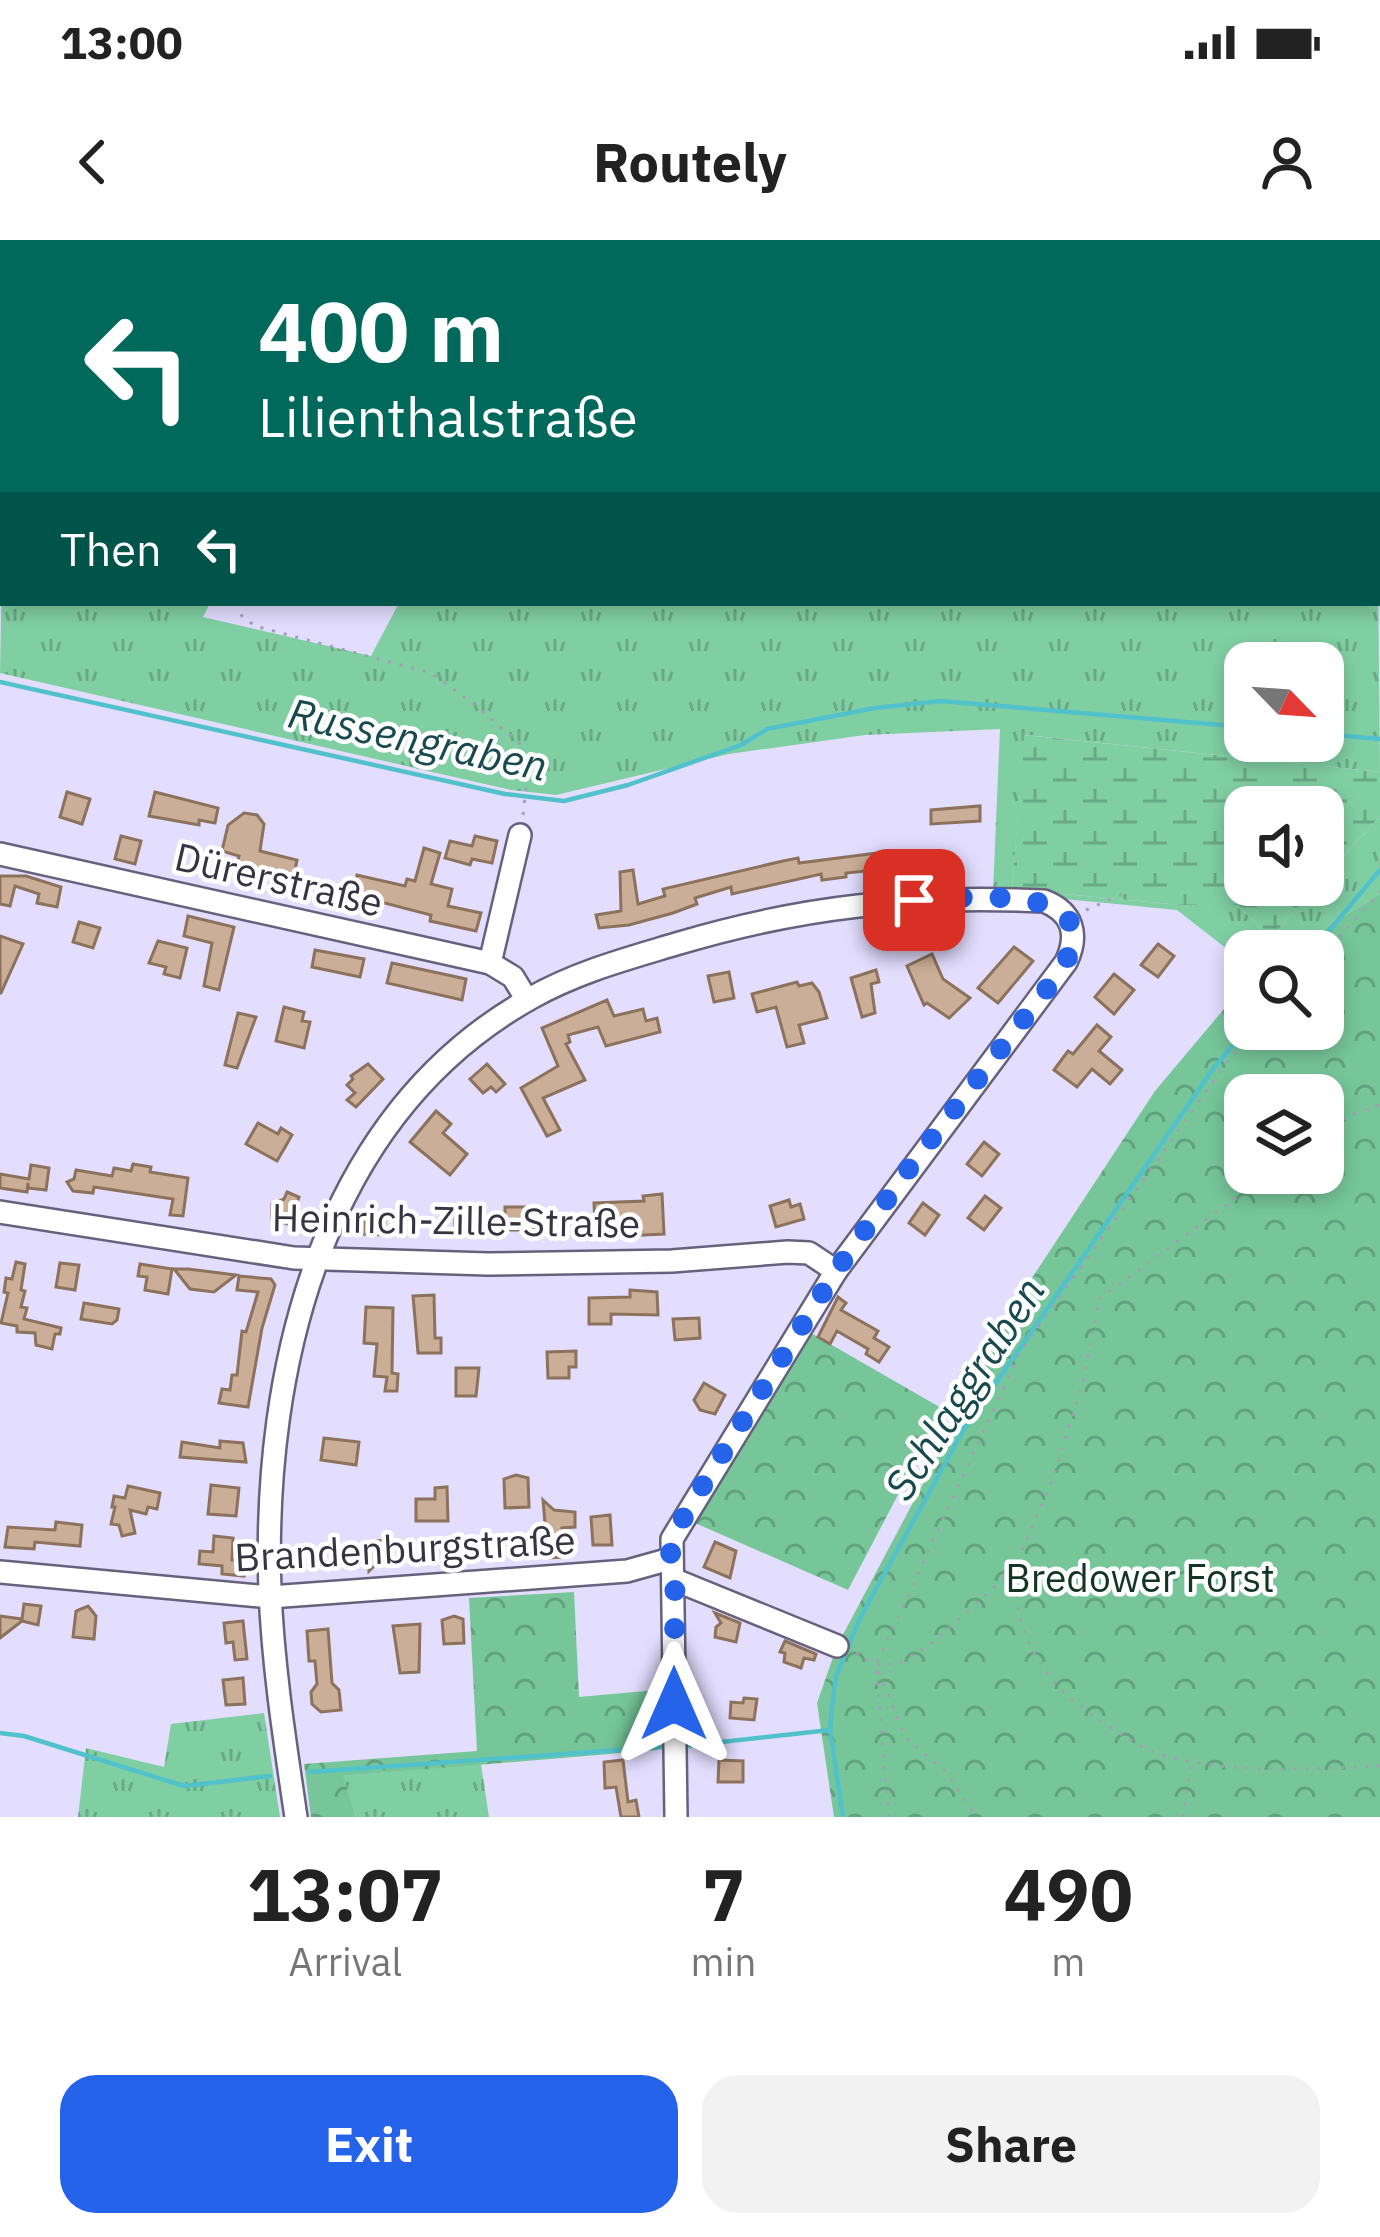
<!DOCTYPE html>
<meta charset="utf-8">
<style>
:root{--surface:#fff;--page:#f2f2f2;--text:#222;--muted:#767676;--accent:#2563eb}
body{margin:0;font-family:"IBM Plex Sans",sans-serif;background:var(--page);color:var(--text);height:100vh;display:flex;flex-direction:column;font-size:45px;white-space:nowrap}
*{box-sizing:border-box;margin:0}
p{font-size:39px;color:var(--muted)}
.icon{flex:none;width:66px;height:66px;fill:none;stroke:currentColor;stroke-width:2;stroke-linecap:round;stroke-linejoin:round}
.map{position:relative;height:1577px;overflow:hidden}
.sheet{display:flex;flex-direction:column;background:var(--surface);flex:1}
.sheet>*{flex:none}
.guide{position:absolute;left:0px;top:0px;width:1380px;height:366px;box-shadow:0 6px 18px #0003;background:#00695c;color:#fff;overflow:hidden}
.needle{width:78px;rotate:115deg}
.fabs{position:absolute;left:1224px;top:402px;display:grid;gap:24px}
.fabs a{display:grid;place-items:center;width:120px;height:120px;border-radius:24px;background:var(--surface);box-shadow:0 6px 18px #0003;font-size:60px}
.pin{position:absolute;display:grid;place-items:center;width:102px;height:102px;color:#fff;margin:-51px;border-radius:24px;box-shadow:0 6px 18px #0006}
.me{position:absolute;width:132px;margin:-66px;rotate:0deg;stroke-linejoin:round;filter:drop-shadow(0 0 9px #0008)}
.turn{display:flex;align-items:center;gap:42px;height:252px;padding:0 60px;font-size:54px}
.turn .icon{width:156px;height:156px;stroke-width:2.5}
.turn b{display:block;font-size:84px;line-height:102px}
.then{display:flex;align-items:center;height:114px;padding:0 60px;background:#0003;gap:24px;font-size:45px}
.eta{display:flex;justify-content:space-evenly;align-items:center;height:204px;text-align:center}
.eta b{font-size:72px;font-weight:700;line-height:84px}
.action{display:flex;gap:24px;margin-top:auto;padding:24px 60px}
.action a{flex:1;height:138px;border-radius:36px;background:var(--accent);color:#fff;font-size:48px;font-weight:700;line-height:138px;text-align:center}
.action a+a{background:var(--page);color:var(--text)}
.status{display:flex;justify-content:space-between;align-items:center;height:84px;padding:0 60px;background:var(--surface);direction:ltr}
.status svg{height:33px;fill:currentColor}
header{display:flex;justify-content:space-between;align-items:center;height:156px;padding:0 60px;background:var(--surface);font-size:54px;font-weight:700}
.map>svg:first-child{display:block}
</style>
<div class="status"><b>13:00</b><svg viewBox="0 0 49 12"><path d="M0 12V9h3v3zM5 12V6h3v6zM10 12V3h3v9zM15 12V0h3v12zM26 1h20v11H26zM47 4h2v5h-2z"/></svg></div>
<header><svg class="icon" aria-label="back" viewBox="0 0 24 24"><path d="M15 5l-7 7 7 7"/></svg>Routely<svg class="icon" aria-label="person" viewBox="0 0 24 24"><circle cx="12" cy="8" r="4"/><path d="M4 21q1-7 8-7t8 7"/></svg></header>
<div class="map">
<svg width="1380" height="1577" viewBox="0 0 1380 1577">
<defs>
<pattern id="grass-tufts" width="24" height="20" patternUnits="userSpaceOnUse" patternTransform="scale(3)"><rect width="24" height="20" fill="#80cfa3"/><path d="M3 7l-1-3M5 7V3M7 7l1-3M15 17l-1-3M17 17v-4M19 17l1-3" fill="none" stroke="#6aa986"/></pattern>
<pattern id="forest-crowns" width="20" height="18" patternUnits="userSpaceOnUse" patternTransform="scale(3)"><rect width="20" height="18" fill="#76c69a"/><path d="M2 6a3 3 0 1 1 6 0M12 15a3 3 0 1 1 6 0" fill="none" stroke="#62a27f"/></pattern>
<pattern id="wetland-marsh" width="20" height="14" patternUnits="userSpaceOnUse" patternTransform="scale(3)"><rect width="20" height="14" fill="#80cfa3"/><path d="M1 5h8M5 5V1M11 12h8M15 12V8" fill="none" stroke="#6aa986"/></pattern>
</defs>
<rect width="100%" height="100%" fill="#e3ddfe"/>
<!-- grass -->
<g fill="url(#grass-tufts)" fill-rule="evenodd">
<path d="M1000 0H1380V36L1377 40V3H998Z"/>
<path d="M1377 231 1380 532 1025 495 1012 649 1181 665H1238L1270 698 1318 645H1323V639L1380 576V654L1288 711H1245V723L1177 670 993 652 1000 489 865 495 729 514 556 555 511 550 0 433 3 269V363H210L203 377 371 416 399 363H1377ZM1245 423H1323V501H1245Z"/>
<path d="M264 1473 280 1577H78L86 1508 164 1527 171 1484Z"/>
<path d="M481 1524 489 1577H356L342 1536Z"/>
</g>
<!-- forest -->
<g fill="url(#forest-crowns)" fill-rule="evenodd">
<path d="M1380 654V1577H834L817 1463 837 1406 1032 1038 1155 851 1245 744V789H1323V711H1288ZM1245 855H1323V933H1245Z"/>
<path d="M811 1093 943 1169 848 1350 695 1283Z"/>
<path d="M574 1352 579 1457 657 1450 658 1510 343 1536 356 1577H311L304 1524 477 1511 469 1358Z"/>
</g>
<!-- wetland -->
<path fill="url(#wetland-marsh)" d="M1024 495 1380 532V576L1323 639V567H1245V645H1318L1270 698 1238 665H1181L1012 649Z"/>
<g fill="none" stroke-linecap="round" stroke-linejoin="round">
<!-- stream -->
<g stroke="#51c1cb" stroke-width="4.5">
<path d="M0 442 505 554 564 561 628 545 741 505 767 489 875 468 941 461 1245 487"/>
<path d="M1323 494 1380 499"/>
<path d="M1312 711 1380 630"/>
<path d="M0 1493 24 1496 184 1546 270 1536"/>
<path d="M686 1506 830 1490"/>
<path d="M310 1532 662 1507"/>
<path d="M843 1577 830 1490 832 1467 836 1436 860 1378 964 1189 1213 829 1246 789"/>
</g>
</g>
<!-- building -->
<g fill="#caae97" stroke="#8c725d" stroke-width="3">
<path d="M67 552 90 559 82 584 60 577Z"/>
<path d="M155 552 218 568 215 583 199 580V585L149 576Z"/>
<path d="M980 566V581L931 584V570Z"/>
<path d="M244 573 257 575 264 584 260 611 297 620 293 639 236 630 239 616 222 611 228 585Z"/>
<path d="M121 596 141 601 135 624 115 619Z"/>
<path d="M475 596 497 601 492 623 472 619 470 625 445 618 450 601 472 606Z"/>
<path d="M424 608 440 613 431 644 452 649 448 666 481 673 476 691 430 681 431 675 381 662 380 666 352 659 357 635 405 646 407 639 415 641Z"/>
<path d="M885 612 886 629 846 633V637L822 640 821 634 732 654 731 647 695 658 697 664 673 673 629 685 599 688 596 675 621 671 620 632 633 630 638 664 665 656 663 649 783 621 798 618 799 623Z"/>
<path d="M0 636H26L61 647 57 667 37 663 39 654 15 646 10 666 0 664Z"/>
<path d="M188 676 234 687 219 750 204 746 212 703 184 696Z"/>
<path d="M79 682 100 688 93 708 73 702Z"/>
<path d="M0 696 23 704 1 753H0Z"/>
<path d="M158 701 187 708 180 738 164 734 166 727 149 723Z"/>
<path d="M1158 704 1174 716 1158 737 1141 725Z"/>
<path d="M1014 707 1033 721 998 763 978 748Z"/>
<path d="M315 710 364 719 360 737 312 727Z"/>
<path d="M932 714 943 739 970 758 949 778 927 763 924 765 907 726Z"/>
<path d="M392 723 466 739 462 760 387 743Z"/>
<path d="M876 730 879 742 871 744 875 773 862 777 851 738Z"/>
<path d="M729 732 734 758 714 762 708 736Z"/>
<path d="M1114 734 1134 750 1114 774 1095 757Z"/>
<path d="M797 742 799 746 812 743 819 752 827 778 799 785 804 803 787 807 776 767 757 772 752 754Z"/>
<path d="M607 760 614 776 643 769 646 781 657 778 660 792 606 806 598 787 568 795 570 802 566 804 585 840 543 858 560 890 547 896 521 848 558 826 542 788Z"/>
<path d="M284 767 304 772 302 781 310 782 304 808 276 801Z"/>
<path d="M238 773 256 777 237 828 225 825Z"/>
<path d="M1097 785 1111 797 1099 811 1122 830 1110 844 1092 829 1077 847 1054 830 1068 811 1073 814Z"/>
<path d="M368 824 383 839 356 867 347 860 355 853 347 845 353 839 351 836Z"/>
<path d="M487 824 505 844 496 852 491 847 483 853 470 839Z"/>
<path d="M436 871 451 884 443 893 467 914 450 935 410 902Z"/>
<path d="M258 883 278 894 281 888 292 895 277 921 246 904Z"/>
<path d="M984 902 999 914 982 936 967 924Z"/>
<path d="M133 924 151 927 150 932 188 938 183 976 170 975 173 959 94 947 93 953 73 951 67 942 74 939 76 930 112 936 114 928 131 931Z"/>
<path d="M31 925 49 928 46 950 28 948V943L27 952 0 948V934L29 939Z"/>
<path d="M287 952 299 957 290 985 272 978V964L284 959Z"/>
<path d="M662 954 664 994 623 996V985L595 986 594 963 644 961 643 956Z"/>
<path d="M985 956 1001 968 984 990 968 978Z"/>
<path d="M789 960 791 967 800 964 804 979 776 987 770 966Z"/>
<path d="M923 963 939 975 925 995 909 983Z"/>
<rect x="505" y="967" width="30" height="23"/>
<rect x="455" y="972" width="22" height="22"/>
<path d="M364 973 386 974 384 995 363 994Z"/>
<path d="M16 1022 25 1024 21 1050 25 1051 21 1067 27 1068 24 1079 61 1088 60 1094H55L52 1109 36 1105 35 1093 17 1092V1086L1 1083 8 1053 4 1052 6 1038 12 1039Z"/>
<path d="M60 1023 79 1025 75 1050 56 1047Z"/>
<path d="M140 1024 172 1029 168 1054 145 1050 147 1037 138 1036Z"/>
<path d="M174 1029H188L236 1035 214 1052 190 1049Z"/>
<path d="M239 1036 271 1039 275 1045 262 1088 248 1167 219 1163 222 1149 230 1150 232 1135H237L242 1091 246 1092 258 1052 237 1050Z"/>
<path d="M630 1050 657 1052 658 1075 611 1074V1084H589V1058L630 1057Z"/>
<path d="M434 1055 435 1098H441V1113H418L413 1056Z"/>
<path d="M838 1057 846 1063 841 1070 878 1091 874 1098 889 1107 879 1122 866 1114 868 1109 837 1091 830 1104 818 1097Z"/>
<path d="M84 1063 119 1069 117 1080 112 1084 81 1079Z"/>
<path d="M366 1067 393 1068 392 1133 398 1134 397 1151H385L387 1137 374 1136 377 1104 364 1103Z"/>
<path d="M699 1078 700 1098 675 1100 673 1079Z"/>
<path d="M576 1111V1127H569V1138H548L547 1112Z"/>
<path d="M456 1128H479L476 1156H456Z"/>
<path d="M704 1143 725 1155 715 1174 700 1170 694 1160Z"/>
<path d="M324 1198 359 1202 356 1225 321 1220Z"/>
<path d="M220 1201 243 1203 246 1222 180 1217 182 1202 220 1208Z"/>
<path d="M516 1235 528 1238 529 1267 505 1268 504 1239Z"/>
<path d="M211 1245 239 1248 236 1276 208 1274Z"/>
<path d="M128 1246 160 1253 157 1269 148 1267 146 1274 130 1270 135 1293 122 1296 119 1285 111 1284 115 1267H112L114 1256 125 1258Z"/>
<path d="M447 1247 448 1281H416V1259H435V1248Z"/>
<path d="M543 1260 554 1270 575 1272V1287L562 1288 564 1317 548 1318Z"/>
<path d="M610 1275 612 1305H593L591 1277Z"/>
<path d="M56 1282 82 1285 80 1306 35 1302 34 1309 5 1307 8 1287 55 1290Z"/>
<path d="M214 1296 233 1298 232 1320 245 1321 244 1336 222 1334V1326L199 1324 200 1311 213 1312Z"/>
<path d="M391 1300 392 1322 377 1323 369 1331 368 1306 372 1301Z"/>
<path d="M715 1302 736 1311 730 1338 704 1327Z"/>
<path d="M24 1364 41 1366 38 1385 22 1381 0 1398V1376L22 1379Z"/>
<path d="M88 1366 96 1376 94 1399 73 1397 76 1371Z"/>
<path d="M715 1373 740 1383 736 1402 715 1397 716 1387 721 1383Z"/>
<path d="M454 1376 463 1379 464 1403 444 1404 442 1380Z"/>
<path d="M243 1381 247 1419 235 1420 233 1402 226 1403 224 1383Z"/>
<path d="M420 1384 419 1432 400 1433 393 1386Z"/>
<path d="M328 1389 332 1443 339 1450 341 1470 321 1472 312 1464 311 1452 317 1444 315 1421H309L307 1391Z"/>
<path d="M785 1401 816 1414 814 1420 804 1418 801 1428 784 1422 785 1413 780 1412Z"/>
<path d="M243 1438 245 1464 226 1465 223 1440Z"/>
<path d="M744 1458 757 1459 754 1480 730 1478 731 1462 743 1463Z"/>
<path d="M623 1520 628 1562 636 1560 639 1577H621L616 1547 605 1548 604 1522Z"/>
<path d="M719 1520 743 1521V1542H718Z"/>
</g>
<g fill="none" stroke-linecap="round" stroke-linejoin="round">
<!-- minor casing -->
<g stroke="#67617d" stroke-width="26">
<g id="minor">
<path d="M636 0 648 3"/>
<path d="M142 3 144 0"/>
<path d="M439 3 440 0"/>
<path d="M1377 180 1380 181"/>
<path d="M0 245 3 240"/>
<path d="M0 614 490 723 513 737 527 760"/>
<path d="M490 723 520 595"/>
<path d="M0 972 294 1018 488 1024 672 1021 788 1012 809 1013 836 1031"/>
<path d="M0 1332 270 1357 627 1331 670 1319"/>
<path d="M675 1340 837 1406"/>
<path d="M296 1577C285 1503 273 1426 270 1351 262 1128 322 875 531 758 577 732 626 719 676 704 803 666 912 655 1044 661 1073 672 1079 695 1066 722L836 1031 672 1299 676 1577"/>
</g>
</g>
<!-- path -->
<g stroke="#a39eb8" stroke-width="3" stroke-dasharray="3 9" stroke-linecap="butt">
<path d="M237 363 242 376 255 386 431 433 478 467 521 505 528 530 523 575"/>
<path d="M1086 670 1125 653"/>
<path d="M1323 715 1380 652"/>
<path d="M1323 894 1346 877 1380 864"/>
<path d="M1014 1331C1017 1410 1051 1452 1118 1492 1131 1500 1145 1510 1159 1514 1230 1535 1307 1529 1380 1526"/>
<path d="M856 1413 876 1425 899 1424 933 1402 1014 1329 1053 1238 1082 1146 1099 1059 1270 933"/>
<path d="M879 1432 905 1497 945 1531 977 1577"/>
<path d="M889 1577 876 1425 1019 1114 1227 822 1256 789"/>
<path d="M1183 1577 1192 1520"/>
</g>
<!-- minor -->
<use href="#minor" stroke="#fff" stroke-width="21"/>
</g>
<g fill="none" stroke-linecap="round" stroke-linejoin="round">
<!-- route -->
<path stroke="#2563eb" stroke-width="21" stroke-dasharray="0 37.8" d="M674 1464 675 1340 670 1309 685 1274 836 1031 910 927 1056 737C1125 639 967 658 914 660"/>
</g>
<g text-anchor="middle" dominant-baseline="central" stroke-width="9" stroke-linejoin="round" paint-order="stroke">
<!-- street labels -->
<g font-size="39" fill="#363441" stroke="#fff">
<text transform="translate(279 639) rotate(13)">Dürerstraße</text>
<text transform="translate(456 980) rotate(1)">Heinrich-Zille-Straße</text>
<text transform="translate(405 1308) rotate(-3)">Brandenburgstraße</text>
</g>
<!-- park labels -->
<g font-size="39" fill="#133624" stroke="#fff">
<text x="1140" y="1337">Bredower Forst</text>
</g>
<!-- water labels -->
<g font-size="42" font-style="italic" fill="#18494e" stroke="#fff">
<text transform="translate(418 499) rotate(12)">Russengraben</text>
<text transform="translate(964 1148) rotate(-57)">Schlaggraben</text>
</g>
</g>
</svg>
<div class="fabs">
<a><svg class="needle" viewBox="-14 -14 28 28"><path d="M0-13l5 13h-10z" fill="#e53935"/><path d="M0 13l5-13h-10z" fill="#767676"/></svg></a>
<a><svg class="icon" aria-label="sound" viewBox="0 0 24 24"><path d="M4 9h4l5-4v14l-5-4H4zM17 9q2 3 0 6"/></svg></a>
<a><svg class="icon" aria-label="search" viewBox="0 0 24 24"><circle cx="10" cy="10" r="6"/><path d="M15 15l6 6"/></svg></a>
<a><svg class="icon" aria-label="layers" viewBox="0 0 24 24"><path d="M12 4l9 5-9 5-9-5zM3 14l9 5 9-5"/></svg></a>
</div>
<div class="pin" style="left:914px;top:660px;background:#d93025"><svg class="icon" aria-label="arrive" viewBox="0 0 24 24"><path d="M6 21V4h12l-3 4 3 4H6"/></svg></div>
<svg class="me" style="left:674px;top:1464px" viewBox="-20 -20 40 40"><path d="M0-17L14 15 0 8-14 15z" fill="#2563eb" stroke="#fff" stroke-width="4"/></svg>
<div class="guide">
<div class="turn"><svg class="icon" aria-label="left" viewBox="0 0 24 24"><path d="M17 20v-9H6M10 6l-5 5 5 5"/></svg><div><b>400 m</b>Lilienthalstraße</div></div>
<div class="then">Then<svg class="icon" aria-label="left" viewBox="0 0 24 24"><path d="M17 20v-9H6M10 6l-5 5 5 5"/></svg></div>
</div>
</div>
<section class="sheet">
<div class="eta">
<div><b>13:07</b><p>Arrival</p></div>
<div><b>7</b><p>min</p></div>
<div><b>490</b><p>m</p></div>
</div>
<div class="action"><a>Exit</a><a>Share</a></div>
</section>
